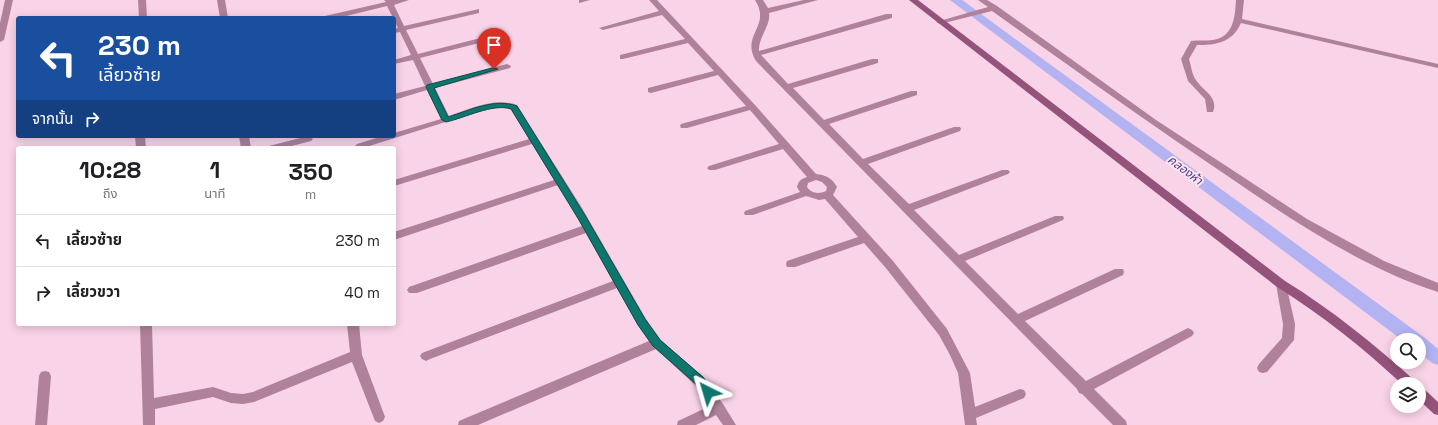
<!DOCTYPE html>
<html lang="th">
<meta charset="utf-8">
<style>
:root{--surface:#fff;--page:#f2f2f2;--text:#202124;--muted:#757577;--line:#e0e0e0}
body{margin:0;font-family:"Space Grotesk","Noto Sans Thai",sans-serif;background:var(--page);color:var(--text);height:100vh;display:flex;flex-direction:column;font-size:15px;white-space:nowrap}
*{box-sizing:border-box;margin:0}
p{font-size:13px;color:var(--muted)}
.icon{flex:none;width:22px;height:22px;fill:none;stroke:currentColor;stroke-width:2;stroke-linecap:round;stroke-linejoin:round}
.map{position:relative;flex:1;overflow:hidden}
.sheet{position:absolute;left:16px;top:146px;width:380px;height:180px;display:flex;flex-direction:column;background:var(--surface);border-radius:4px;box-shadow:0 2px 10px #0003}
.sheet>*{flex:none}
.top-card{position:absolute;left:16px;top:16px;width:380px;height:122px;border-radius:4px;box-shadow:0 2px 10px #0003;background:#1a4fa0;color:#fff;overflow:hidden}
.buttons{position:absolute;left:1390px;top:333px;display:grid;gap:8px}
.buttons a{display:grid;place-items:center;width:36px;height:36px;border-radius:50%;background:var(--surface);box-shadow:0 2px 10px #0003;font-size:20px}
.pin{position:absolute;display:grid;place-items:center;width:34px;height:34px;color:#fff;margin:-41px -17px;border-radius:50% 50% 50% 0;rotate:-45deg;box-shadow:0 0 4px #0007}
.pin .icon{rotate:45deg}
.me{position:absolute;width:44px;margin:-22px;rotate:320deg;stroke-linejoin:round;filter:drop-shadow(0 0 3px #0008)}
.turn{display:flex;align-items:center;gap:14px;height:84px;padding:0 16px;font-size:18px}
.turn .icon{width:52px;height:52px;stroke-width:2.5}
.turn b{display:block;font-size:28px;line-height:34px}
.then{display:flex;align-items:center;height:38px;padding:0 16px;background:#0003;gap:8px;font-size:15px}
.eta{display:flex;justify-content:space-evenly;align-items:center;height:68px;text-align:center}
.eta b{font-size:24px;font-weight:800;line-height:28px}
ul{padding:0;list-style:none}
li{display:flex;align-items:center;gap:12px;height:52px;padding:0 16px;border-top:1px solid var(--line)}
li div{flex:1}
li b{display:block;font-size:15px}
li em{font-style:normal}
.map>svg:first-child{display:block}
</style>
<div class="map">
<svg width="1438" height="425" viewBox="0 0 1438 425">
<rect width="100%" height="100%" fill="#f9d3e7"/>
<g fill="none" stroke-linecap="round" stroke-linejoin="round">
<!-- canal -->
<path fill="#b3b3f1" fill-rule="evenodd" d="M950 0H962L1425 338 1438 349V365L1432 363 1419 352V340H1402Z"/>
<!-- street -->
<g fill="#af819b" fill-rule="evenodd">
<path d="M5 0H13L4 40 0 42V23Z"/>
<path d="M138 0H146L147 18H139Z"/>
<path d="M217 0H225L228 18H220Z"/>
<path d="M384 0H409L394 5 404 26 479 9V13L406 30 418 54 492 35 496 37 495 39 420 58 433 84 507 64 511 66 510 68 435 88 449 116C470 109 494 97 517 105L582 208 646 319 661 340 703 377 723 404 736 425H723L716 415 696 425H677L678 421 710 406 695 385 656 349 478 425H458L459 421 649 341 638 325 617 288 430 359 426 361 422 359 420 356 422 353 613 281 586 233 417 293H409L407 290 409 287 582 226 558 185 394 240V232L554 180 532 144 394 186V180L529 139 511 109 500 107 484 110 363 148H357L355 146 357 144 383 136H394V133L441 119 427 90 394 100V94L425 86 413 60 394 64V60L411 55 400 32 394 33V29L398 28 387 6 338 18H324L325 16 386 2Z"/>
<path d="M579 0H590L579 3Z"/>
<path d="M649 0H657L755 105 816 174C826 175 832 178 837 187L833 195 893 261 947 329 970 373 975 407 1020 389 1024 390 1026 394 1024 398 976 418 977 425H965L958 373 950 355 939 335 885 267 864 243 795 267H787L786 264 787 261 858 237 825 199 819 200 806 196 753 215H745L744 213 745 211 800 192 797 187C799 180 801 179 807 177L783 149 715 170H709L707 168 709 166 779 144 750 110 687 128H681L680 126 681 124 746 106 718 75 651 93 648 92V88L714 71 688 43 623 59H620V55L685 39 662 15 603 30 599 28 659 11ZM816 180 822 182 827 187 826 191C819 194 812 194 807 187L808 183Z"/>
<path d="M755 0H763L768 8 804 0H818L769 13C771 26 758 37 759 51L886 14H892V18L761 55 788 84 872 59H878V63L793 88 824 120 911 91H917V95L829 124 863 159 954 127H960L961 129 960 131 868 164 909 204 1002 170H1008L1010 172 1008 174 914 210 959 255 1055 216H1063L1064 218 1063 220 965 261 1018 314 1115 269H1123L1124 272 1123 275 1025 321 1086 381 1184 330 1188 328 1192 330 1194 333 1192 336 1094 389 1126 421 1127 425H1113L1082 394 1079 393 1077 389 756 61C740 34 772 27 755 0Z"/>
<path d="M978 0H987L997 6 1156 120 1307 219 1384 261 1438 283V292C1365 269 1295 222 1232 179 1151 125 1072 68 992 11L940 24 936 22 988 7Z"/>
<path d="M1236 0H1244L1242 19 1438 64V68L1241 23C1232 43 1216 45 1197 45L1189 59C1191 65 1192 75 1196 80 1203 91 1219 97 1213 112H1207L1205 99 1188 81 1181 59 1191 41C1198 40 1206 41 1213 40 1234 37 1235 16 1236 0Z"/>
<path d="M135 136H145L146 148H136Z"/>
<path d="M239 136H249L251 148H241Z"/>
<path d="M308 136 313 139 311 141 284 148H267L269 146Z"/>
<path d="M1281 280 1285 281 1286 284 1295 324 1294 340 1267 372 1263 373 1259 372 1257 368 1259 364 1282 338 1283 324 1276 284 1277 281Z"/>
<path d="M140 324H152L154 398 213 387 231 393 243 394 253 392 350 352 347 324H359L362 355 385 417 383 421 379 423 375 421 352 362 254 402 243 404 231 403 213 397 155 409V425H143Z"/>
<path d="M45 371 49 372 51 376 47 425H35L39 376 41 372Z"/>
</g>
<!-- secondary -->
<g fill="#94537a" fill-rule="evenodd">
<path d="M909 0H918L1285 281C1332 310 1374 344 1414 380L1416 384H1402C1363 348 1322 315 1277 287Z"/>
<path d="M1419 387 1423 388 1438 402V415L1434 414 1419 400Z"/>
</g>
</g>
<!-- route -->
<path fill="#0f766e" stroke="#0a4d48" d="M492 68 498 69 434 88 448 117C471 110 494 98 517 106L586 217 645 319 660 340 703 377 714 392 712 395 708 397 704 395 696 384 653 346 638 325 579 220 511 109C493 103 465 118 446 122L442 120 426 87 427 85Z"/>
<g text-anchor="middle" dominant-baseline="central" stroke-width="4" stroke-linejoin="round" paint-order="stroke">
<!-- water labels -->
<g font-size="12" font-style="italic" fill="#453d86" stroke="#fee4f2">
<text transform="translate(1185 170) rotate(37)">คลองห้า</text>
</g>
</g>
</svg>
<div class="buttons">
<a><svg class="icon" aria-label="search" viewBox="0 0 24 24"><circle cx="10" cy="10" r="6"/><path d="M15 15l6 6"/></svg></a>
<a><svg class="icon" aria-label="layers" viewBox="0 0 24 24"><path d="M12 4l9 5-9 5-9-5zM3 14l9 5 9-5"/></svg></a>
</div>
<div class="pin" style="left:494px;top:69px;background:#d93025"><svg class="icon" aria-label="arrive" viewBox="0 0 24 24"><path d="M6 21V4h12l-3 4 3 4H6"/></svg></div>
<svg class="me" style="left:708px;top:392px" viewBox="-20 -20 40 40"><path d="M0-17L14 15 0 8-14 15z" fill="#0f766e" stroke="#fff" stroke-width="4"/></svg>
<div class="top-card">
<div class="turn"><svg class="icon" aria-label="left" viewBox="0 0 24 24"><path d="M17 20v-9H6M10 6l-5 5 5 5"/></svg><div><b>230 m</b>เลี้ยวซ้าย</div></div>
<div class="then">จากนั้น<svg class="icon" aria-label="right" viewBox="0 0 24 24"><path d="M7 20v-9h11M14 6l5 5-5 5"/></svg></div>
</div>
<section class="sheet">
<div class="eta">
<div><b>10:28</b><p>ถึง</p></div>
<div><b>1</b><p>นาที</p></div>
<div><b>350</b><p>m</p></div>
</div>
<ul>
<li><svg class="icon" aria-label="left" viewBox="0 0 24 24"><path d="M17 20v-9H6M10 6l-5 5 5 5"/></svg><div><b>เลี้ยวซ้าย</b></div><em>230 m</em></li>
<li><svg class="icon" aria-label="right" viewBox="0 0 24 24"><path d="M7 20v-9h11M14 6l5 5-5 5"/></svg><div><b>เลี้ยวขวา</b></div><em>40 m</em></li>
</ul>
</section>
</div>
